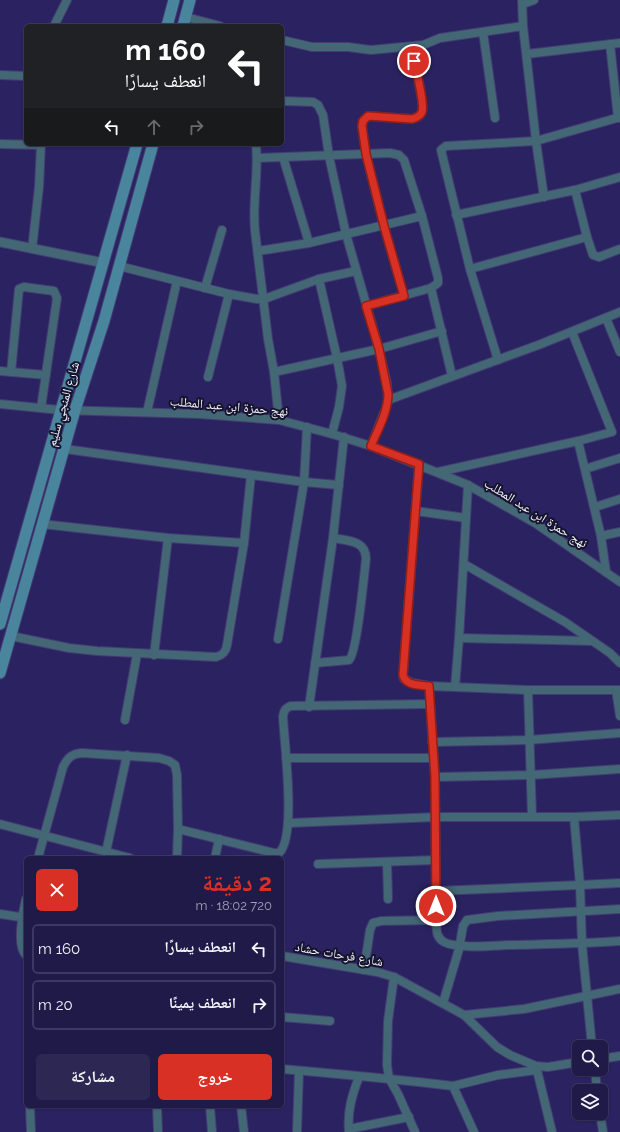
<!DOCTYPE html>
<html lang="ar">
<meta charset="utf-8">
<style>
:root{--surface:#201a49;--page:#2d2753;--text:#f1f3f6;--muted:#a2a1b4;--line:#3d3861;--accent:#d93025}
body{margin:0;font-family:Raleway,"Noto Naskh Arabic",sans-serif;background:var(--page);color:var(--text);direction:rtl;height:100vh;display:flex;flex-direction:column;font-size:15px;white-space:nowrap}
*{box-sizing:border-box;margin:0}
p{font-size:13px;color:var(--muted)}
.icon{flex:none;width:22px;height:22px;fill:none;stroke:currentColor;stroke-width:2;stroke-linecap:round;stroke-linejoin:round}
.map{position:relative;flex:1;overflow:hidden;direction:ltr}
.details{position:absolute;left:24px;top:856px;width:260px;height:252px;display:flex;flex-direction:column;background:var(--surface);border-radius:6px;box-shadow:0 1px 3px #0004,0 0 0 1px var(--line);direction:rtl}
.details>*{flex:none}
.guide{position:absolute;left:24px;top:24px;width:260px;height:122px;border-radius:6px;box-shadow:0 1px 3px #0004,0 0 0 1px var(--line);direction:rtl;background:#202124;color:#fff;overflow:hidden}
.tools{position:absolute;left:572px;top:1040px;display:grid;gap:8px}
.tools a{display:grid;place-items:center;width:36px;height:36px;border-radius:6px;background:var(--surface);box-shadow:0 1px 3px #0004,0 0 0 1px var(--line);font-size:20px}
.pin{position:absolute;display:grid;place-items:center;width:34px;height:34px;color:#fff;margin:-17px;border:2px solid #fff;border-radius:50%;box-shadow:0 1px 4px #0007}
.me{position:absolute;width:44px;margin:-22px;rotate:0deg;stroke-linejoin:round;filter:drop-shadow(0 0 3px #0008)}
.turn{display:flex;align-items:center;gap:14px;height:84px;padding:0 12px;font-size:18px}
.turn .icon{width:52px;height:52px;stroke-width:2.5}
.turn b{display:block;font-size:28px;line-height:34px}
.lanes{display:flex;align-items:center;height:38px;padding:0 12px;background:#0003;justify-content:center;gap:20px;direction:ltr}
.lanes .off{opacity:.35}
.round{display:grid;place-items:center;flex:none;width:42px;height:42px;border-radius:6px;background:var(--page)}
.summary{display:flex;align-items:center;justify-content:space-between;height:68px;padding:0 12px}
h1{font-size:24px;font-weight:700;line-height:30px;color:var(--accent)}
.button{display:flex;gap:8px;margin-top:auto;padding:8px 12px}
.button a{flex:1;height:46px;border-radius:6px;background:var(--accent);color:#fff;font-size:16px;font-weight:700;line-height:46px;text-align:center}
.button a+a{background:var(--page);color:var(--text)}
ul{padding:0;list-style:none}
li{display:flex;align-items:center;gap:12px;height:50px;margin:0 8px 6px;padding:0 4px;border:2px solid var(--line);border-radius:6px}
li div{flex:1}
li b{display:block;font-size:15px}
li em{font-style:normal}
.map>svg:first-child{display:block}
</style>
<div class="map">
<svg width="620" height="1132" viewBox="0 0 620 1132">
<rect width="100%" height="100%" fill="#2b2361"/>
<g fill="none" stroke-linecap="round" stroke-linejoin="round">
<!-- minor casing -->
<g stroke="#433c73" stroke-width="10">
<g id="minor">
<path d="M522 0 523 26 536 141 544 197"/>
<path d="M523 4 534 0"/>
<path d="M186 17 220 26"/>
<path d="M54 26 67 0"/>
<path d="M483 32 495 118"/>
<path d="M282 40 312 47H348L371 50 423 45 440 38 523 26"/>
<path d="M610 44 618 118"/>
<path d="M527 54 620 43"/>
<path d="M0 75 26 76"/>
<path d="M282 101 313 102 318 105 323 115 329 156 346 234 379 349 387 384 388 400 386 408 371 446"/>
<path d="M0 144 41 145"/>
<path d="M256 144C259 173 252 202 255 231L268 339 274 372 279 420"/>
<path d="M283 157 309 243"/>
<path d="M257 158 390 153 399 155 404 160 422 216 438 278V283L431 288 366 306"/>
<path d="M575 190 587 237 593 255 599 257 620 249"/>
<path d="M456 215 575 190 620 177"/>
<path d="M32 249 39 187 41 144"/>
<path d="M258 251 309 243 422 216"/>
<path d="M119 266 229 294 257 299H264L319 279 356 271"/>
<path d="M470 269 587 237"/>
<path d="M319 279 337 358 342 386 339 407 332 434"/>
<path d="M205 288 222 230"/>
<path d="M431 288 452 376"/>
<path d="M404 296 384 226 366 154 362 126 363 121 368 116 412 119C416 118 420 116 422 112 425 103 413 58 411 47"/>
<path d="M606 318 620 352"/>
<path d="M572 332 612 432 578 441"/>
<path d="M498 360 470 269 441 150 446 146 536 141 620 117"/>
<path d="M0 371 46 375"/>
<path d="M11 372 19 289 24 287 54 291 57 298 41 408"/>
<path d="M274 372 379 349 442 331"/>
<path d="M208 377 229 294"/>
<path d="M388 400 541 344 620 312"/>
<path d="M0 404 60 410 199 414 279 420 332 434 371 446 468 485 535 523 620 582"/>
<path d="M147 412 177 281"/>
<path d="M65 449 304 482 339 485"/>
<path d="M419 464 403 675 404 679 412 683 429 686 528 690H620"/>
<path d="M585 469 620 458"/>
<path d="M438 472 578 441 601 536 606 572"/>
<path d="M595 507 620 499"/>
<path d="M416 511 466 518"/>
<path d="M42 524 168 538 244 543"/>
<path d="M601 536 620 532"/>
<path d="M464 564 565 622 610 653 620 663"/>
<path d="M11 636 69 648 97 651 216 657C223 655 226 652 227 645L244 543 251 475"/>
<path d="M459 638 592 641"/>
<path d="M278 639 304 482 307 427"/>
<path d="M154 655 168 538"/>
<path d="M315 663 349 660C357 653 364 575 366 559 366 540 348 541 333 538"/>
<path d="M429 686 435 777 436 920C437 928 435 937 444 942 457 949 492 946 507 945 545 944 582 944 620 941"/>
<path d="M455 687 459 638 468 485"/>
<path d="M528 690 532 817"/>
<path d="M616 690 620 716"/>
<path d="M309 707 333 538 344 437"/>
<path d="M125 720 137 654"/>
<path d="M432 742 529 740 620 733"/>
<path d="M286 758H433"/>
<path d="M435 777 531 775 620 769"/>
<path d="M574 817 580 885 582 944 592 1047"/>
<path d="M289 823 436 817H574L620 815"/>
<path d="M0 824 130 858"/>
<path d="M178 829 274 853H279C297 837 284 742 283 716 284 711 285 708 291 706L430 704"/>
<path d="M106 852 127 755"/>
<path d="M38 858 63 767C68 757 72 754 82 753L159 758 169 761 175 765 177 775 178 829 177 858"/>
<path d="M215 858 219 839"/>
<path d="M387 862 388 899"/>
<path d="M318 864 436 860"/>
<path d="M436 891 580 885 620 883"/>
<path d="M26 899C23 911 16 946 26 955"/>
<path d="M0 914 26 918"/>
<path d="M282 956 377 972 394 977 464 1015 497 1047 510 1055 536 1066 548 1067 579 1062"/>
<path d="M364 970 370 930 373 923 381 921 436 920"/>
<path d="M394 977 388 1021 387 1065 389 1078 398 1094 415 1132"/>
<path d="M443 1003 459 949 463 926 467 920 498 916 620 909"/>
<path d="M464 1015 524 1009 620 989"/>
<path d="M282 1017 330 1021"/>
<path d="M601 1059 620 1056"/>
<path d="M536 1066 552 1132"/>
<path d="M282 1069C339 1074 396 1079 453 1086L474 1132"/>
<path d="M595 1069 597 1091"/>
<path d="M453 1086 498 1075 537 1070"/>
<path d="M30 1106 31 1132"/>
<path d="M157 1106 158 1132"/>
<path d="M210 1106 212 1132"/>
<path d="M241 1106 244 1132"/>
<path d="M600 1113 603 1132"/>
<path d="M349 1129 409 1117"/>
<path d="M297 1132 299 1071"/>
<path d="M349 1132C347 1112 352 1095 359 1077"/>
</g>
</g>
<!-- tertiary casing -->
<g stroke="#433c73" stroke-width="11">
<path id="tertiary" d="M0 242 104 263"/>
</g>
<!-- secondary casing -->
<g stroke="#433c73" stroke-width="13">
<g id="secondary">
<path d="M167 26 174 0"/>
<path d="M183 26 190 0"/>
<path d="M0 624 137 144"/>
<path d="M0 673 75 410 104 321 153 144"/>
</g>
</g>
<!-- minor -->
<use href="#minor" stroke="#436775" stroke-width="8"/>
<!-- tertiary -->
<use href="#tertiary" stroke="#436775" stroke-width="9"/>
<!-- secondary -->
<use href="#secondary" stroke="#49869d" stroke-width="11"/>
</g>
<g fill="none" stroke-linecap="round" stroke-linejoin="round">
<!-- route casing -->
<g stroke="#8d1f18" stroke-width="10">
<path id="route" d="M414 61C416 71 425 103 422 112 420 116 416 118 412 119L368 116 363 121 362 126 366 154 384 226 404 296 366 306 379 349 388 394C388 412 378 429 371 446L419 464 403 675C406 686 419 685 429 686L435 777 436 906"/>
</g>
<!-- route -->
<use href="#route" stroke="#d93025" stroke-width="7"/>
</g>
<g text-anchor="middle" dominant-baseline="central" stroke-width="4" stroke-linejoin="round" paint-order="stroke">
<!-- street labels -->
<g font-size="13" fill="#f2f2fa" stroke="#15132e">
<text transform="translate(63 404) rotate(-74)">شارع المنجي سليم</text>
<text transform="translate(229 406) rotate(5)">نهج حمزة ابن عبد المطلب</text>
<text transform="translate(536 513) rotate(32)">نهج حمزة ابن عبد المطلب</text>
<text transform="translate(339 954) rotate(10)">شارع فرحات حشاد</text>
</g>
</g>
</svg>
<div class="tools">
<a><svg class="icon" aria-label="search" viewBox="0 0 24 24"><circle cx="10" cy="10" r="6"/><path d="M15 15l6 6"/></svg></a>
<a><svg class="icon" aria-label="layers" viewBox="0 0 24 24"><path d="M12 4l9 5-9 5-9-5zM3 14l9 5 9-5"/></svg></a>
</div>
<div class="pin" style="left:414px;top:61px;background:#d93025"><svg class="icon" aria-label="arrive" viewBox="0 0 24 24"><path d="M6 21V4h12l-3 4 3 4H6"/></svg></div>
<svg class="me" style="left:436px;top:906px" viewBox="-20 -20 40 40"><circle r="17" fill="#d93025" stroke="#fff" stroke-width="3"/><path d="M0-11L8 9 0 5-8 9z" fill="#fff"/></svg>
<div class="guide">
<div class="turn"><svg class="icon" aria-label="left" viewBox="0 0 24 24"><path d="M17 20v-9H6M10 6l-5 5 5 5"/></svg><div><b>160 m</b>انعطف يسارًا</div></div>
<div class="lanes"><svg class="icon" aria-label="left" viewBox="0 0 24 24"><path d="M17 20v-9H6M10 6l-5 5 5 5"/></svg><svg class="icon off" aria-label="ahead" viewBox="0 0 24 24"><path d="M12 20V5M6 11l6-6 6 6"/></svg><svg class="icon off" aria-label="right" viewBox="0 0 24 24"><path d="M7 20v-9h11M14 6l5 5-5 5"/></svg></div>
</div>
<section class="details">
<div class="summary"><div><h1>2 دقيقة</h1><p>720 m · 18:02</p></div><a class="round" style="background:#d93025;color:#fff"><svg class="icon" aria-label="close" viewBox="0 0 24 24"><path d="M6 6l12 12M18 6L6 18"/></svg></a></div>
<ul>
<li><svg class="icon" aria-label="left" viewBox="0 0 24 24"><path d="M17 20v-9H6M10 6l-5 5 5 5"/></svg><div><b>انعطف يسارًا</b></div><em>160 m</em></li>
<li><svg class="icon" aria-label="right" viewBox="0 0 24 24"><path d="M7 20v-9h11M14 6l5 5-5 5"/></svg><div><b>انعطف يمينًا</b></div><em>20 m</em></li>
</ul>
<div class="button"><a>خروج</a><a>مشاركة</a></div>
</section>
</div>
